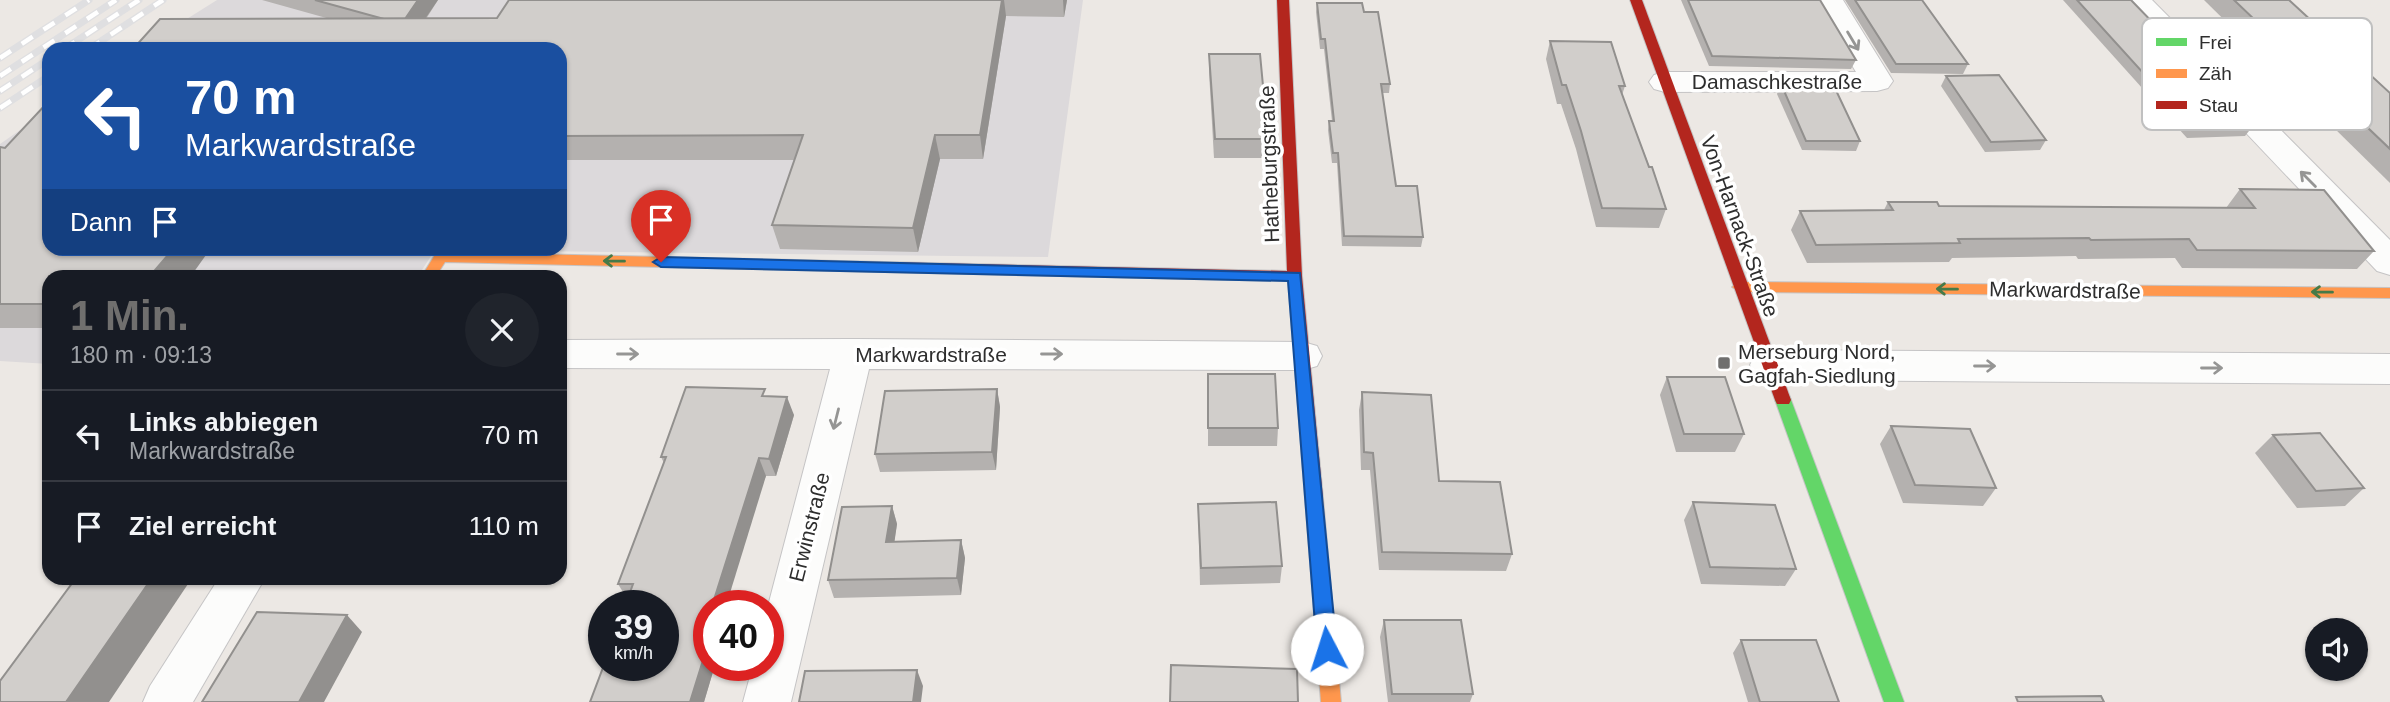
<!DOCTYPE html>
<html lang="de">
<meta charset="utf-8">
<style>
:root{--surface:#171b24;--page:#20242c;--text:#f1f3f6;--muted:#9ea1a6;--line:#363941;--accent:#706f6e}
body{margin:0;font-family:Arial,sans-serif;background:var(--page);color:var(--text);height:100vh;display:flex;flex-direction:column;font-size:26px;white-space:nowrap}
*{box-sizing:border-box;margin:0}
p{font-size:23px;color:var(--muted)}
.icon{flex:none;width:38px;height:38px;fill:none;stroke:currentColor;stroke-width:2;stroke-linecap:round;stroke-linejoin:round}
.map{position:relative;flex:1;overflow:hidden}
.side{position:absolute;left:42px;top:270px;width:525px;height:315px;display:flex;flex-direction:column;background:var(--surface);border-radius:21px;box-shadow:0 2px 5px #0004}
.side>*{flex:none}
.banner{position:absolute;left:42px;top:42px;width:525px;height:214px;border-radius:21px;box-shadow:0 2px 5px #0004;background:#1a4fa0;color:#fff;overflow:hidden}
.controls{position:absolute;left:2305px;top:618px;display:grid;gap:14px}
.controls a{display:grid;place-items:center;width:63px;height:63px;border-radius:50%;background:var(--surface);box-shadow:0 2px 5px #0004;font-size:35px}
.speed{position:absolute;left:588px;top:590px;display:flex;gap:14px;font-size:35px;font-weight:700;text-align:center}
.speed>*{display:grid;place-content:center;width:91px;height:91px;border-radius:50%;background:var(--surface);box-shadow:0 2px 5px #0004;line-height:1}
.speed small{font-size:18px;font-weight:400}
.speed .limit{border:10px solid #d22;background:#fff;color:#111}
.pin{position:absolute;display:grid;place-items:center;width:60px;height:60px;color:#fff;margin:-72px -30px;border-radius:50% 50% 50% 0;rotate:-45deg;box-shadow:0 0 7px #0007}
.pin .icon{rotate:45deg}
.me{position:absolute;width:77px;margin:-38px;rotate:355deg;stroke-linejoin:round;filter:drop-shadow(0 0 5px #0008)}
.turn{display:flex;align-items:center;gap:24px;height:147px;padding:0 28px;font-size:32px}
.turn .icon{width:91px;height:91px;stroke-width:2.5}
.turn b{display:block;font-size:49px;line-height:60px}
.then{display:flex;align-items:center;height:66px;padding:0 28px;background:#0003;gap:14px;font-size:26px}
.round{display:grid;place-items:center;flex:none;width:74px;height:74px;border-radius:37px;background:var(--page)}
.overview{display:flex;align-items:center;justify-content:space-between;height:119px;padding:0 28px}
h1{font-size:42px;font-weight:700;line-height:52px;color:var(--accent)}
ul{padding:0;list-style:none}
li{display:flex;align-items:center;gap:21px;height:91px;padding:0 28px;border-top:2px solid var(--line)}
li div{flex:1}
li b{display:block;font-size:26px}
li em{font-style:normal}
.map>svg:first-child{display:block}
</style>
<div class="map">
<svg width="2390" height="702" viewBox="0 0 2390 702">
<rect width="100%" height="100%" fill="#ece8e4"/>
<!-- industrial -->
<path fill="#dcd9db" d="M217 0H1083L1048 257 435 250 418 276H49V364L0 361V144L49 110V248H560V49H139Z"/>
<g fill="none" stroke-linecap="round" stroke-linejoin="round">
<!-- street casing -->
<g stroke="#c5c4c5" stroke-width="2">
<g id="street">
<path d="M1813 0H1843L1893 81 1888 88 1877 91 1665 92 1654 89 1649 82 1654 75 1665 72H1856Z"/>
<path d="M2120 0H2152L2390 240V275L2377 271Z"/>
<path d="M854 339 1303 342 1317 346 1322 356 1317 366 1303 370 869 369 791 702H743L753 665H768V606L830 369 560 368V340Z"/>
<path d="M1769 350 2390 354V384L1769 380 1755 375 1750 365 1755 355Z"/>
<path d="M219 578H265L193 702H143L150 686Z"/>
</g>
</g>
<!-- fast casing -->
<g stroke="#c5c4c5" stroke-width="2">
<path id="fast" d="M1783 394 1789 396 1791 400 1904 702H1884L1775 400 1777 396Z"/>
</g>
<!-- slow casing -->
<g stroke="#c5c4c5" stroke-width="2">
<g id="slow">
<path d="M441 252 884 262 891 267 884 272 445 262 436 276H422L436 253Z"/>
<path d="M1740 282 2390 288V298L1740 292 1732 287Z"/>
<path d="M1314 491 1320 493 1323 498 1341 702H1321L1305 498 1308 493Z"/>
</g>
</g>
<!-- jam casing -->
<g stroke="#c5c4c5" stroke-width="2">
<g id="jam">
<path d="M1277 0H1289L1302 276 1323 498 1320 503 1314 505 1308 503 1305 498 1288 281 884 272 877 267 884 262 1287 271Z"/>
<path d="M1630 0H1642L1791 400 1789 404H1777L1775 400Z"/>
</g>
</g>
<!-- street -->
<use href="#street" fill="#fcfcfb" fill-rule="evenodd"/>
<!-- fast -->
<use href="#fast" fill="#63d668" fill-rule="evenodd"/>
<!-- slow -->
<use href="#slow" fill="#ff974d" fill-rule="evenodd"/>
<!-- jam -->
<use href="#jam" fill="#b3261e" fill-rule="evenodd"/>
<!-- rail casing -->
<g stroke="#dfdfe1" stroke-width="7">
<g id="rail">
<path d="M64 49 139 0"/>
<path d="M89 49 163 0"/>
<path d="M0 58 89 0"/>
<path d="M0 76 116 0"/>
<path d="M0 91 49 59"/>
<path d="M0 108 49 76"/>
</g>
</g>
<!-- rail -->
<use href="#rail" stroke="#fff" stroke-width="4.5" stroke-dasharray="13" stroke-linecap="butt"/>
</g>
<!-- wall -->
<g fill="#b4b1af">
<path d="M262 0H438L426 19 497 18 509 0H1067L1064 17 1006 16 983 159H940L918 252 780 249 772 225 795 160H560V49L330 19Z"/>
<path d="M1681 0H1820L1856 60 1851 69 1709 66Z"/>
<path d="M1845 0H1922L1968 64 1963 74 1891 73Z"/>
<path d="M2063 0H2131L2253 126 2245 136 2187 138Z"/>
<path d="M2204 0H2289L2390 93V183Z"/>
<path d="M1317 3 1364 12 1390 84 1389 93H1382L1396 186 1423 237 1421 247 1342 246 1337 163H1332L1328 130 1329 121H1332L1324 49H1320L1316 12Z"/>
<path d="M1550 41 1625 86 1622 95 1666 209 1659 228 1596 227 1576 149 1561 104H1557L1546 59Z"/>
<path d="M1209 54 1268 139 1267 158H1214L1209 72Z"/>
<path d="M1946 76 2046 140 2040 150 1985 152 1941 86Z"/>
<path d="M1781 84 1860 141 1856 151 1802 150 1777 94Z"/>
<path d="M0 147 5 148 195 272 191 276H49V328H0Z"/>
<path d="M2240 189 2374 251 2357 269 2182 268 2175 258 2078 259 2076 256 1952 258 1949 262 1807 263 1791 230 1800 211 1884 210 1888 202 1939 206 2226 208Z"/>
<path d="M1208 374 1278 428 1277 446H1208Z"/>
<path d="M1667 377 1744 434 1735 452H1676L1660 395Z"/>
<path d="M997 389 1000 407 996 470 880 472 875 454Z"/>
<path d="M1362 392 1439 481 1512 554 1506 571 1379 570 1370 470H1361L1359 410Z"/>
<path d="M767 396 794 415 776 476H766L709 606V665H715L704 702 628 600 618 584 664 463 661 457Z"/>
<path d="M1891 426 1996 488 1983 506 1903 503 1880 444Z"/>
<path d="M2273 435 2364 488 2345 506 2297 508 2255 453Z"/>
<path d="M1693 502 1796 569 1785 586 1701 584 1684 520Z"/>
<path d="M1198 504 1282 566 1280 583 1200 585Z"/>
<path d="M892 506 897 524 894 542 961 540 965 558 961 595 834 598 828 580Z"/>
<path d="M1384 620 1473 694 1470 702H1388L1380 637Z"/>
<path d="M1741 640 1839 702H1748L1733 653Z"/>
</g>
<!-- shaded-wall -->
<g fill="#92908e">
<path d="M418 0H438L410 41 401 24Z"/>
<path d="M1002 0H1004L1006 16 983 159 980 135Z"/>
<path d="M1063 0H1067L1064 17Z"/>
<path d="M935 135 940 159 918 252 913 228Z"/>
<path d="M174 248H211L191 276H150Z"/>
<path d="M997 389 1000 407 996 470 992 452Z"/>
<path d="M787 397 794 415 776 476 769 459Z"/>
<path d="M759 458 766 476 726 606H712Z"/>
<path d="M892 506 897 524 892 559 886 542Z"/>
<path d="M961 540 965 558 961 595 957 578Z"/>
<path d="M152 578H192L109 702H66Z"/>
<path d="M347 615 362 632 324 702H299Z"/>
<path d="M709 641V665H715L704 702H690Z"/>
<path d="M917 670 923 686 921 702H913Z"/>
</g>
<!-- building -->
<g fill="#d1cecb" stroke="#92908e" stroke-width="2">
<path d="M315 0H418L405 19H384Z"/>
<path d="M509 0H1002L980 135H935L913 228 772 225 803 135 560 136V49H133L160 19 497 18Z"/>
<path d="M1688 0H1820L1856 60 1712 56Z"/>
<path d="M1855 0H1922L1968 64H1896Z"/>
<path d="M2077 0H2131L2253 126 2194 129Z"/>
<path d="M2234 0H2289L2390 93V149Z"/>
<path d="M1317 3H1362L1364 12H1378L1390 84H1381L1396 186H1417L1423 237 1344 236 1338 153H1333L1329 121H1334L1325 39H1321Z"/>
<path d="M1550 41 1611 42 1625 86H1619L1649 167H1652L1666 209 1602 208 1581 131 1566 85H1562Z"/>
<path d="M1209 54H1260L1268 139H1215Z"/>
<path d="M1999 75 2046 140 1991 142 1946 76Z"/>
<path d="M1781 84H1833L1860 141H1806Z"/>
<path d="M47 103H49V248H174L150 276H49V304H0V147L5 148Z"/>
<path d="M2240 189 2324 190 2374 251 2197 250 2189 239 2091 240 2089 238 1958 239 1960 243 1816 245 1800 211 1893 210 1888 202H1937L1939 206 2255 208Z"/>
<path d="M1208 374H1275L1278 428H1208Z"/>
<path d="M1667 377H1725L1744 434H1684Z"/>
<path d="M686 387 765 389 762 396 787 397 769 459 759 458 712 606H709V617L707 623H709V641L690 702H590L604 665H663V606H625L633 584H618L666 457H661Z"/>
<path d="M997 389 992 452 875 454 885 391Z"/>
<path d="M1362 392 1431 395 1439 481 1500 482 1512 554 1382 552 1373 453 1364 452Z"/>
<path d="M1891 426 1970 429 1996 488 1915 485Z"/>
<path d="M2320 433 2364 488 2316 491 2273 435Z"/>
<path d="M1276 502 1282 566 1201 568 1198 504Z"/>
<path d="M1693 502 1775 505 1796 569 1710 567Z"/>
<path d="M892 506 886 542 961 540 957 578 828 580 842 507Z"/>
<path d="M76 578H152L66 702H0V681Z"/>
<path d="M257 612 347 615 299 702H202Z"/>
<path d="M1384 620H1461L1473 694H1392Z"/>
<path d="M1741 640H1816L1839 702H1760Z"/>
<path d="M1171 665 1297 669 1298 702H1170Z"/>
<path d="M917 670 913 702H799L805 671Z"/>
<path d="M2101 696 2104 702H2018L2016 697Z"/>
</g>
<!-- one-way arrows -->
<defs><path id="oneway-shaft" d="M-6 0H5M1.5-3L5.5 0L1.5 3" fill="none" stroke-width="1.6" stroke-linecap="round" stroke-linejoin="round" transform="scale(1.75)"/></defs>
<g stroke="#959594">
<use href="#oneway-shaft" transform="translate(1853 41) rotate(59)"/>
<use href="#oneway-shaft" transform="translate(2308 179) rotate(-135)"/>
<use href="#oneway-shaft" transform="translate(628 354)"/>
<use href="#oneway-shaft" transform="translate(1052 354)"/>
<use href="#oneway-shaft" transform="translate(1985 366)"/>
<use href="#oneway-shaft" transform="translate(2212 368)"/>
<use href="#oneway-shaft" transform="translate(836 419) rotate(104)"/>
</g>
<g stroke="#467a48">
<use href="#oneway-shaft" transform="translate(614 261) rotate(-179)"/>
<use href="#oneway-shaft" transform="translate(1947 289) rotate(-179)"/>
<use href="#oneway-shaft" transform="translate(2322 292) rotate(-179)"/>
</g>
<!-- route -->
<path fill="#1a73e8" stroke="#114b97" stroke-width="2" d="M661 257 1300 273 1337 649 1334 655 1327 657 1320 655 1317 649 1288 281 661 267 653 262Z"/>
<!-- markers -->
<rect fill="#706f6e" stroke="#fff" stroke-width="2.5" x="1717" y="356" width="14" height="14" rx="3.5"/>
<g text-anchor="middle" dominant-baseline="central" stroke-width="7" stroke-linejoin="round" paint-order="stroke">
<!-- street labels -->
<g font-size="21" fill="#2e2e2e" stroke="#fff">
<text x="1777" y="81">Damaschkestraße</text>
<text transform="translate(1269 164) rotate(-92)">Hatheburgstraße</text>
<text transform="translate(1740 226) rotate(70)">Von-Harnack-Straße</text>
<text transform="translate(2065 290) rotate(1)">Markwardstraße</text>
<text x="931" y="354">Markwardstraße</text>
<text transform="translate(809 527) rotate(-76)">Erwinstraße</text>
</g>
<!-- poi labels -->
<g font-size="21" fill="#2e2e2e" stroke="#fff" text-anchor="start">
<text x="1738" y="351">Merseburg Nord,<tspan x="1738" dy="24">Gagfah-Siedlung</tspan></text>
</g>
</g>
<!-- legend -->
<rect x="2142" y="18" width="230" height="112" rx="10" fill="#fff" stroke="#c0c0c0" stroke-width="2"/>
<rect x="2156" y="38" width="31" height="8" fill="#63d668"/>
<rect x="2156" y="69" width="31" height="9" fill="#ff974d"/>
<rect x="2156" y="101" width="31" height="8" fill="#b3261e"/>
<g font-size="19" fill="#2e2e2e">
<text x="2199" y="49">Frei</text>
<text x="2199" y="80">Zäh</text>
<text x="2199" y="112">Stau</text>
</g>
</svg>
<div class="controls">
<a><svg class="icon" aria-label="sound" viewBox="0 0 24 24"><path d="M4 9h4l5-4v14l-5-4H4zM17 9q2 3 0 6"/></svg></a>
</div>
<div class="speed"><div>39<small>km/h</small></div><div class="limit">40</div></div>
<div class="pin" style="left:661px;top:262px;background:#d93025"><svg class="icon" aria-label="arrive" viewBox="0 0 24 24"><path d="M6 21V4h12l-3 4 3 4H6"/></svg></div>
<svg class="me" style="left:1327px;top:649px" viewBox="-20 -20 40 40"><circle r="19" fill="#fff"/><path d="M0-13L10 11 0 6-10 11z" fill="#1a73e8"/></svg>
<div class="banner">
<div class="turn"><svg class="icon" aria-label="left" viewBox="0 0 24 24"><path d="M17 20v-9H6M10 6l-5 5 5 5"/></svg><div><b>70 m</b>Markwardstraße</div></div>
<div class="then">Dann<svg class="icon" aria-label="arrive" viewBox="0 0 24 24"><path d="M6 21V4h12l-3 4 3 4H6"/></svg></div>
</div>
<section class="side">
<div class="overview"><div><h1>1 Min.</h1><p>180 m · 09:13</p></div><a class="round"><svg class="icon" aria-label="close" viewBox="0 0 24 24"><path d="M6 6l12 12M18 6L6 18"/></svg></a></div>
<ul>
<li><svg class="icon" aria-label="left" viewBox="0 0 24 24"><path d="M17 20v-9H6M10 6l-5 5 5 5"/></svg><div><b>Links abbiegen</b><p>Markwardstraße</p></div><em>70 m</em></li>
<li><svg class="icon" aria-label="arrive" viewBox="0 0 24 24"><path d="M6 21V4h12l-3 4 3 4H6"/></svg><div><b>Ziel erreicht</b></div><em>110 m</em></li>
</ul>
</section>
</div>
